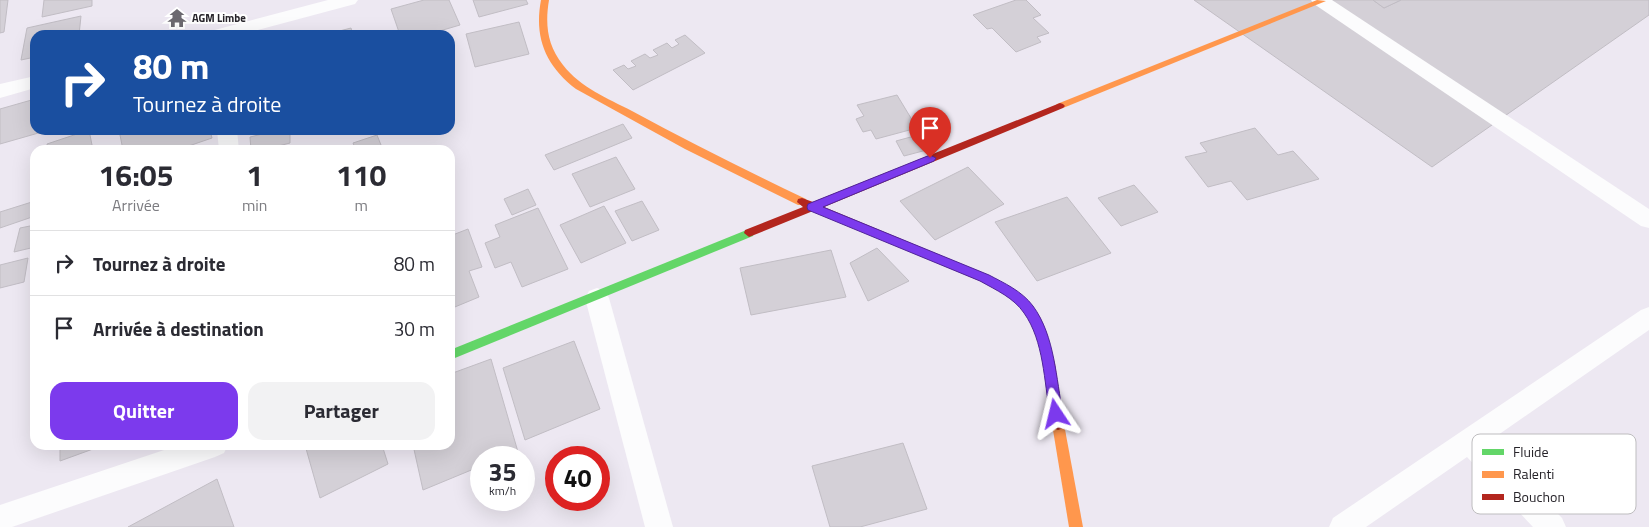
<!DOCTYPE html>
<html lang="fr">
<meta charset="utf-8">
<style>
:root{--surface:#fff;--page:#f2f2f3;--text:#2b2b33;--muted:#7c7c81;--line:#e1e1e2;--accent:#7c3aed}
body{margin:0;font-family:"Titillium Web",sans-serif;background:var(--page);color:var(--text);height:100vh;display:flex;flex-direction:column;font-size:19px;white-space:nowrap}
*{box-sizing:border-box;margin:0}
p{font-size:16px;color:var(--muted)}
.icon{flex:none;width:28px;height:28px;fill:none;stroke:currentColor;stroke-width:2;stroke-linecap:round;stroke-linejoin:round}
.map{position:relative;flex:1;overflow:hidden}
.details{position:absolute;left:30px;top:145px;width:425px;height:305px;display:flex;flex-direction:column;background:var(--surface);border-radius:15px;box-shadow:0 5px 20px #0002}
.details>*{flex:none}
.guide{position:absolute;left:30px;top:30px;width:425px;height:105px;border-radius:15px;box-shadow:0 5px 20px #0002;background:#1a4fa0;color:#fff;overflow:hidden}
.speed{position:absolute;left:470px;top:446px;display:flex;gap:10px;font-size:25px;font-weight:700;text-align:center}
.speed>*{display:grid;place-content:center;width:65px;height:65px;border-radius:50%;background:var(--surface);box-shadow:0 5px 20px #0002;line-height:1}
.speed small{font-size:12px;font-weight:400}
.speed .limit{border:8px solid #d22;background:#fff;color:#111}
.pin{position:absolute;display:grid;place-items:center;width:42px;height:42px;color:#fff;margin:-51px -21px;border-radius:50% 50% 50% 0;rotate:-45deg;box-shadow:0 0 5px #0007}
.pin .icon{rotate:45deg}
.me{position:absolute;width:55px;margin:-28px;rotate:350deg;stroke-linejoin:round;filter:drop-shadow(0 0 4px #0008)}
.turn{display:flex;align-items:center;gap:18px;height:105px;padding:0 20px;font-size:22px}
.turn .icon{width:65px;height:65px;stroke-width:2.5}
.turn b{display:block;font-size:35px;line-height:42px}
.eta{display:flex;justify-content:space-evenly;align-items:center;height:85px;text-align:center}
.eta b{font-size:30px;font-weight:700;line-height:35px}
.button{display:flex;gap:10px;margin-top:auto;padding:10px 20px}
.button a{flex:1;height:58px;border-radius:15px;background:var(--accent);color:#fff;font-size:20px;font-weight:700;line-height:58px;text-align:center}
.button a+a{background:var(--page);color:var(--text)}
ul{padding:0;list-style:none}
li{display:flex;align-items:center;gap:15px;height:65px;padding:0 20px;border-top:1px solid var(--line)}
li div{flex:1}
li b{display:block;font-size:19px}
li em{font-style:normal}
.map>svg:first-child{display:block}
</style>
<div class="map">
<svg width="1649" height="527" viewBox="0 0 1649 527">
<rect width="100%" height="100%" fill="#ede8f2"/>
<!-- building -->
<g fill="#d4d0d7" stroke="#c1bdc4">
<path d="M0 0H8L4 32 0 33Z"/>
<path d="M44 0H92V6L42 17Z"/>
<path d="M424 0H449L460 25 426 35H400L391 9Z"/>
<path d="M473 0H526L528 4 479 17Z"/>
<path d="M1016 0H1026L1041 15 1033 18 1049 33 1037 37 1041 42 1016 52 992 28 987 29 973 15Z"/>
<path d="M1194 0H1373L1384 8 1401 0H1649V15L1432 167Z"/>
<path d="M1373 0H1401L1384 8Z"/>
<path d="M81 16 79 35H35V57L21 60 27 28Z"/>
<path d="M519 22 529 54 475 67 466 34Z"/>
<path d="M351 28 353 35H324Z"/>
<path d="M685 35 705 53 633 90 613 70 624 65 628 69 636 66 631 61 645 54 650 58 658 55 653 50 667 43 672 48 679 44 675 40Z"/>
<path d="M897 95 917 128 876 139 871 130 863 132 856 119 864 116 857 105Z"/>
<path d="M35 99V130H49L0 144V109Z"/>
<path d="M623 124 632 138 554 170 545 155Z"/>
<path d="M1255 128 1278 155 1293 151 1319 179 1247 200 1231 181 1208 187 1185 157 1207 152 1200 143Z"/>
<path d="M89 130 93 150H48L47 144Z"/>
<path d="M119 130H210L212 138 177 150H123Z"/>
<path d="M279 130H290V143L263 150H251L250 137Z"/>
<path d="M929 132 938 147 904 156 896 141Z"/>
<path d="M377 135 383 150H356L353 143Z"/>
<path d="M616 157 635 189 590 207 572 174Z"/>
<path d="M968 167 1004 204 935 240 900 201Z"/>
<path d="M1134 185 1158 212 1121 226 1098 198Z"/>
<path d="M528 189 536 205 512 215 504 199Z"/>
<path d="M1067 197 1111 253 1037 281 995 222Z"/>
<path d="M35 201V216L0 228V212Z"/>
<path d="M642 201 659 230 632 241 615 211Z"/>
<path d="M604 206 626 243 581 263 560 225Z"/>
<path d="M538 208 568 269 522 287 511 262 495 268 485 243 500 237 495 225Z"/>
<path d="M35 225V247L14 252 20 228Z"/>
<path d="M468 229 482 267 469 271 479 297 450 309V236Z"/>
<path d="M877 248 909 281 868 301 850 263Z"/>
<path d="M831 250 846 297 751 315 740 268Z"/>
<path d="M28 258 24 282 0 288V265Z"/>
<path d="M574 341 600 409 525 440 503 368Z"/>
<path d="M491 359 518 452 503 458H481V466L423 490 413 445H450V374Z"/>
<path d="M903 443 927 509 860 527H830L812 466Z"/>
<path d="M60 445H104L60 461Z"/>
<path d="M305 445H382L388 464 320 498Z"/>
<path d="M217 479 234 527H128Z"/>
</g>
<g fill="none" stroke-linecap="round" stroke-linejoin="round">
<!-- street -->
<g fill="#fcfcfd" fill-rule="evenodd">
<path d="M328 0H358L355 4 239 35H208L211 31Z"/>
<path d="M1311 0H1332L1649 209V228L1641 226 1314 4Z"/>
<path d="M35 76V88L0 98V84Z"/>
<path d="M217 130H237L239 150H219Z"/>
<path d="M597 288 605 291 609 298 673 527H645L585 298 589 291Z"/>
<path d="M1649 307V330L1488 442 1562 518 1566 527H1533L1467 457 1366 527H1329L1333 518 1641 310Z"/>
<path d="M179 445H228L224 453 215 457 12 527H0V505Z"/>
</g>
<!-- fast -->
<path fill="#63d668" fill-rule="evenodd" d="M749 229 753 230 754 233 753 236 450 360V350Z"/>
<!-- slow -->
<g fill="#ff974d" fill-rule="evenodd">
<path d="M541 0H549C545 24 547 45 563 65 581 88 607 98 632 111 689 142 747 171 806 199L807 202 806 205H798L685 149 576 89C545 65 534 37 541 0Z"/>
<path d="M1317 0 1326 1 1063 108H1057L1055 106 1057 104Z"/>
<path d="M1058 418 1063 420 1064 424 1083 527H1069L1052 424 1053 420Z"/>
</g>
<!-- jam -->
<path fill="#b3261e" fill-rule="evenodd" d="M1060 103 1063 104 1065 106 1063 108 824 207 988 275 1023 296 1040 317 1047 334 1055 364 1064 424 1063 428 1058 430 1053 428 1052 424C1046 386 1047 336 1019 306 1008 295 994 288 980 281L813 211 749 237 744 233 745 230 803 207 797 202 798 199 802 198 813 202Z"/>
</g>
<!-- route -->
<path fill="#7c3aed" stroke="#51269a" d="M930 155 936 158 934 161 823 207 989 275C1004 283 1022 291 1033 306 1055 336 1056 379 1063 414L1061 418 1056 420 1052 418 1050 414C1044 382 1044 341 1024 313 1014 298 996 290 980 281L808 210 807 207 808 204Z"/>
<!-- icons -->
<defs>
<g id="temple-bare" transform="scale(1.5)"><path d="M0-6L5-2H3V0L6.5 2.5H4V6H1.5V3h-3V6H-4V2.5H-6.5L-3 0V-2H-5Z" fill="#6c6970" stroke="#fff" stroke-width="2.5" paint-order="stroke"/></g>
</defs>
<g fill-rule="evenodd">
<use href="#temple-bare" x="177" y="18"/>
</g>
<g text-anchor="middle" dominant-baseline="central" stroke-width="4" stroke-linejoin="round" paint-order="stroke">
<!-- far-poi labels -->
<g font-size="11" font-weight="bold" fill="#27242a" stroke="#fff" text-anchor="start">
<text x="192" y="18">AGM Limbe</text>
</g>
</g>
<!-- legend -->
<rect x="1472" y="434" width="164" height="80" rx="8" fill="#fff" stroke="#bebdbf" stroke-width="1"/>
<rect x="1482" y="449" width="22" height="6" fill="#63d668"/>
<rect x="1482" y="471" width="22" height="7" fill="#ff974d"/>
<rect x="1482" y="494" width="22" height="6" fill="#b3261e"/>
<g font-size="14" fill="#27242a">
<text x="1513" y="457">Fluide</text>
<text x="1513" y="479">Ralenti</text>
<text x="1513" y="502">Bouchon</text>
</g>
</svg>
<div class="speed"><div>35<small>km/h</small></div><div class="limit">40</div></div>
<div class="pin" style="left:930px;top:158px;background:#d93025"><svg class="icon" aria-label="arrive" viewBox="0 0 24 24"><path d="M6 21V4h12l-3 4 3 4H6"/></svg></div>
<svg class="me" style="left:1056px;top:414px" viewBox="-20 -20 40 40"><path d="M0-17L14 15 0 8-14 15z" fill="#7c3aed" stroke="#fff" stroke-width="4"/></svg>
<div class="guide">
<div class="turn"><svg class="icon" aria-label="right" viewBox="0 0 24 24"><path d="M7 20v-9h11M14 6l5 5-5 5"/></svg><div><b>80 m</b>Tournez à droite</div></div>
</div>
<section class="details">
<div class="eta">
<div><b>16:05</b><p>Arrivée</p></div>
<div><b>1</b><p>min</p></div>
<div><b>110</b><p>m</p></div>
</div>
<ul>
<li><svg class="icon" aria-label="right" viewBox="0 0 24 24"><path d="M7 20v-9h11M14 6l5 5-5 5"/></svg><div><b>Tournez à droite</b></div><em>80 m</em></li>
<li><svg class="icon" aria-label="arrive" viewBox="0 0 24 24"><path d="M6 21V4h12l-3 4 3 4H6"/></svg><div><b>Arrivée à destination</b></div><em>30 m</em></li>
</ul>
<div class="button"><a>Quitter</a><a>Partager</a></div>
</section>
</div>
